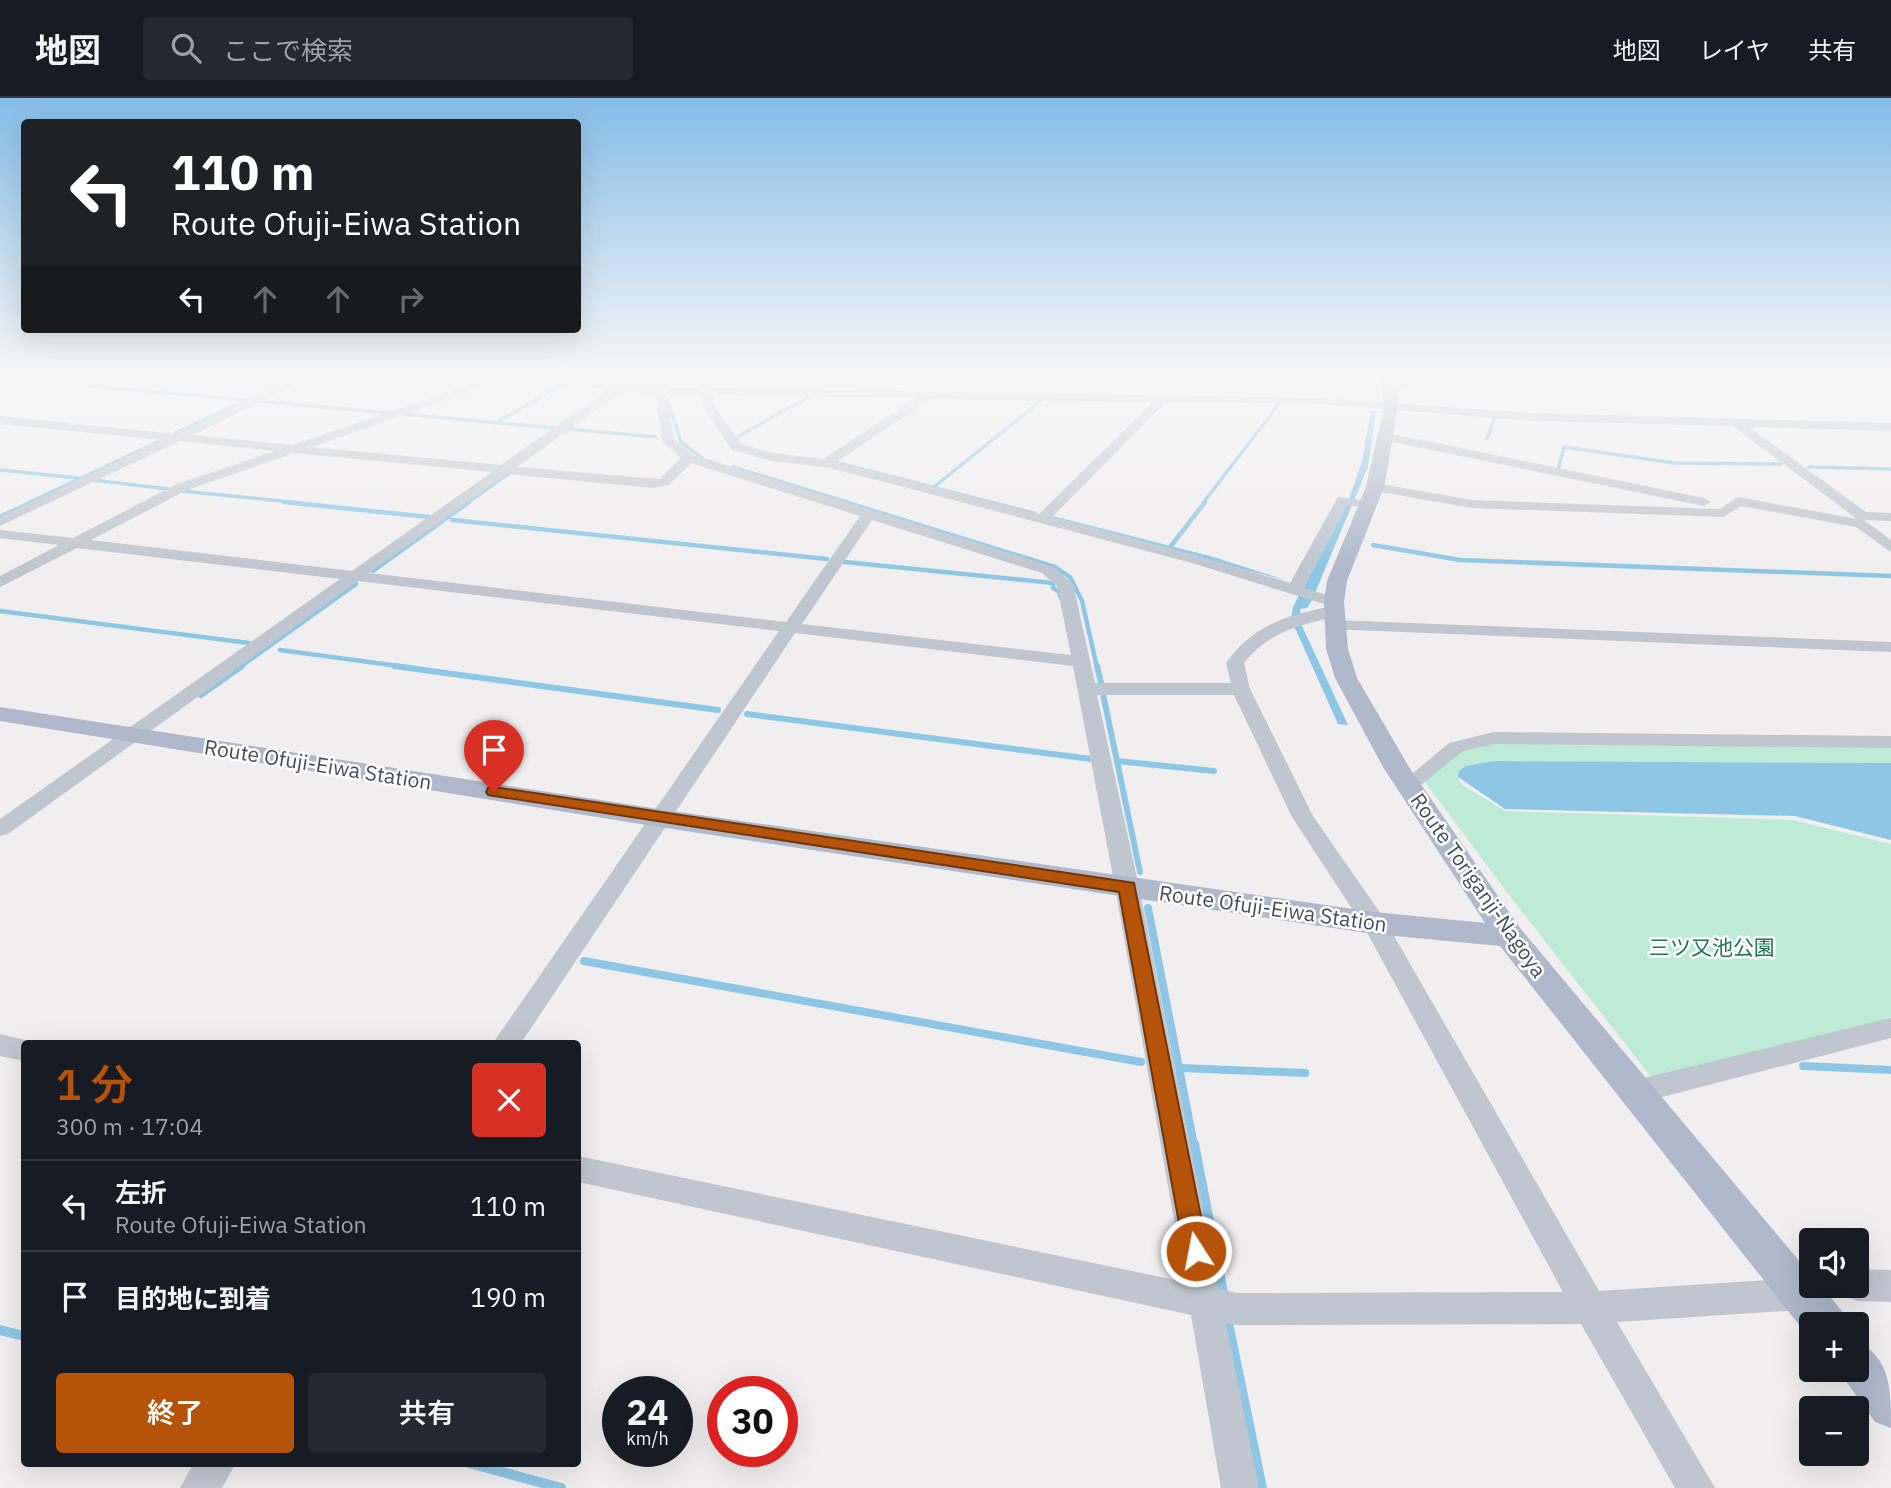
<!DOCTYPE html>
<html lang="ja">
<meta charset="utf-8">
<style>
:root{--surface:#171b24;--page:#242831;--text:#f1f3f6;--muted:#9ea1a6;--line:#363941;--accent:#b45309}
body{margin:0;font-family:"IBM Plex Sans","Noto Sans JP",sans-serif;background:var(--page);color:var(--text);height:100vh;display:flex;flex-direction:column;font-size:26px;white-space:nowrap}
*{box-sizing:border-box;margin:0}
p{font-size:23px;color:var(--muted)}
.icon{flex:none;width:38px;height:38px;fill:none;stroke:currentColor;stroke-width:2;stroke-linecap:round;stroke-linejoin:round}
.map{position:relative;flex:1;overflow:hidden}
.drawer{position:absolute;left:21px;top:942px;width:560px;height:427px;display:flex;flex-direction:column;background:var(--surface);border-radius:7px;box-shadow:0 7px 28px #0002}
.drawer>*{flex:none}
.hud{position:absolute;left:21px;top:21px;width:560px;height:214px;border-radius:7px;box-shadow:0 7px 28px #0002;background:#202124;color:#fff;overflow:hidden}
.controls{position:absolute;left:1799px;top:1130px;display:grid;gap:14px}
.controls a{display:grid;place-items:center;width:70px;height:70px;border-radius:7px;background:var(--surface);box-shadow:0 7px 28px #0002;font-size:35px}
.speed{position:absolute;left:602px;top:1278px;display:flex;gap:14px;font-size:35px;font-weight:700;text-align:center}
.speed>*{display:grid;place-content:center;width:91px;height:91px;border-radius:50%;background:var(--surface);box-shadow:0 7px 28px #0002;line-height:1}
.speed small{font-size:18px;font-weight:400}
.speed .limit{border:10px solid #d22;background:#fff;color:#111}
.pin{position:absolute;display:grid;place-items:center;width:60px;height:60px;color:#fff;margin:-72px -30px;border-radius:50% 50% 50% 0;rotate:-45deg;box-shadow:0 0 7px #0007}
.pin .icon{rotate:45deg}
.me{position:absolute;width:77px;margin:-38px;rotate:349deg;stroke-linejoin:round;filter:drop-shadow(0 0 5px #0008)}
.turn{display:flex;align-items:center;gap:24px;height:147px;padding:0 35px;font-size:32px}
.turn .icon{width:91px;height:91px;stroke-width:2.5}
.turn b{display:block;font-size:49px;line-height:60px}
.lanes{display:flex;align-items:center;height:66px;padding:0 35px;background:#0003;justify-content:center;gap:35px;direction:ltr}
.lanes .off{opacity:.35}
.round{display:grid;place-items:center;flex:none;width:74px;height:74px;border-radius:7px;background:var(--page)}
.summary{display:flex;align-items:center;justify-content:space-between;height:119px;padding:0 35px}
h1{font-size:42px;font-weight:600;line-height:52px;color:var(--accent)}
.button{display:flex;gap:14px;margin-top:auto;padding:14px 35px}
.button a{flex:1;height:80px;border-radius:7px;background:var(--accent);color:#fff;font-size:28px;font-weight:600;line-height:80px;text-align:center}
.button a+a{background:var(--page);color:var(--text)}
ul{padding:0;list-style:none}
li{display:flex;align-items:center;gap:21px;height:91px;padding:0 35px;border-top:2px solid var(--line)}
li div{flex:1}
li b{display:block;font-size:26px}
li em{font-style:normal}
header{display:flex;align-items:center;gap:42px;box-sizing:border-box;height:98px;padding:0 35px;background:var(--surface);border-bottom:2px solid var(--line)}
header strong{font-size:33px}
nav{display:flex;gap:38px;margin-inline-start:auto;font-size:24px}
.search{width:490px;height:63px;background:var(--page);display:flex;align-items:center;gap:18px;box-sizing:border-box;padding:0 24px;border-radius:7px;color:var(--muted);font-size:26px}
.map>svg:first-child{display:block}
</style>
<header>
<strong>地図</strong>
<div class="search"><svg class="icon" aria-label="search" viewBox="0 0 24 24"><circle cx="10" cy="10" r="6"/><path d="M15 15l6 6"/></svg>ここで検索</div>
<nav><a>地図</a><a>レイヤ</a><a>共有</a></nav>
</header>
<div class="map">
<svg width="1891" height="1390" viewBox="0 0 1891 1390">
<rect width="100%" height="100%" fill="#f0eeee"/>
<!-- green -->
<path fill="#beebd6" d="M1497 644 1891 647V665L1494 663 1458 679 1461 686 1505 713 1793 722 1891 746V937L1662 993 1512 801 1422 680 1457 654Z"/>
<!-- water -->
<g fill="#8ec7e6">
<path d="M1371 312 1376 313 1368 369 1312 502 1307 510 1300 511 1302 528 1348 627 1338 626 1291 521 1293 509 1349 401 1362 363Z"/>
<path d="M837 363 1037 414 1035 416 835 365Z"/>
<path d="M1053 418 1210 458 1288 483 1051 420Z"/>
<path d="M1494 663 1891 665V742L1795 718 1505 711 1458 679 1459 673 1466 668Z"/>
</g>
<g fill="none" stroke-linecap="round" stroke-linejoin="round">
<!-- stream-far4 -->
<g stroke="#8ec7e6" stroke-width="3.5">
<path d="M664 277 665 289"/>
<path d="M0 280 246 302"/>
<path d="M571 282 581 277"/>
<path d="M1404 287 1565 277"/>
<path d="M667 301 681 344 702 360"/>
<path d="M259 303 387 315"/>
<path d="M401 316 555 330"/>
<path d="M497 324 562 287"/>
<path d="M565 334 569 331 656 339"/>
<path d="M175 335 302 277"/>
<path d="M737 339 809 299"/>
<path d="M1487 340 1495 320"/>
<path d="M733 369 850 405"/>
<path d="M1809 369 1891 371"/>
<path d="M0 372 78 380"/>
<path d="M1558 372 1564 349 1674 365 1781 366"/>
<path d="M93 382 168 391"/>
<path d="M935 388 1043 301"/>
<path d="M182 393 301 405"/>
<path d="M28 405 162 342"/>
<path d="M467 405 508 376"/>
<path d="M1203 405 1279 306"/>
</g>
<!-- stream-far3 -->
<g stroke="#8ec7e6" stroke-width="4.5">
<path d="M284 404 429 419"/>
<path d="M845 404 1055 469 1070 479 1082 503 1097 569"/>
<path d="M0 419 32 404"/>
<path d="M452 422 827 461"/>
<path d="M1373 447 1460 462 1891 478"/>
<path d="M1171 448 1205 404"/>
<path d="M845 464 1053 485V490L1059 494 1061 500"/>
<path d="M373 473 469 404"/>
<path d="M0 513 249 545"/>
<path d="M280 552 406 569"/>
<path d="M240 569 356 486"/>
</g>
<!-- stream-far2 -->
<g stroke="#8ec7e6" stroke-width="6">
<path d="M394 568 718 612"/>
<path d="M1097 568 1102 589"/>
<path d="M1103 596 1140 774"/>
<path d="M201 597 242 568"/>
<path d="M747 616 1091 661"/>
<path d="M1117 663 1214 673"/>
</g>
<!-- stream-far1 -->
<g stroke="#8ec7e6" stroke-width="8">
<path d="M1148 810 1194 1047"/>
<path d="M584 863 1141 964"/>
<path d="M1803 968 1891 972"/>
<path d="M1181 970 1305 975"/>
</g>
<!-- stream -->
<g stroke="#8ec7e6" stroke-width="10">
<path d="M1194 1046 1223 1195"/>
<path d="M1228 1225 1262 1390"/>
<path d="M0 1232 24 1238"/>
<path d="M469 1365 561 1390"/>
</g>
<!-- minor -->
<g fill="#bfc6cf" fill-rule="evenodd">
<path d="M301 277H314L193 337 292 347 492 279 491 277H526L655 289 654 277H664L666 290H700L698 277H708L711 290 1321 300 1532 315 1891 325V333L1749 329 1866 414 1891 415V423L1864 422 1891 442V454L1856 429 1741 408 1723 419 1472 410 1375 393 1368 389 1375 385 1472 402 1720 411 1738 399 1857 421 1733 328 1532 323 1321 306 1166 304 1052 419 1202 459 1290 485 1338 399 1373 404V410L1347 407 1304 490 1340 501 1342 504 1334 509 1192 465 900 388 825 369 773 363 732 352 703 309 701 297H667L674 342 694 357 1054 469 1073 486 1095 585H1231L1226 565C1247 535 1275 521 1310 513 1319 511 1329 508 1338 510L1340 514 1338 518C1301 527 1269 533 1244 565L1250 591 1313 718 1383 819 1599 1193 1801 1180 1811 1184 1818 1196 1813 1207 1801 1212 1617 1224 1715 1390H1675L1581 1226 1237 1227 1226 1225 1259 1390H1221L1191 1217 578 1084V1058L1185 1184 1115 789 1073 568 795 535 521 945H493L779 533 358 483 8 736 0 738V721L340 481 77 450 0 489V478L59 447 0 440V432L73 440 177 386 275 353 180 343 0 428V419L163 342 0 326V318L176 336ZM506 281 609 291 501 367 312 349ZM622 293 656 296 662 343 681 360 660 381 517 369ZM713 297 916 300 823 361 774 355 741 346 715 309ZM931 301 1153 304 1039 416 836 364ZM294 355 492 374 352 473 91 442 187 392ZM691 365 860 418 786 524 369 475 507 376 653 390 669 387ZM872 422 1042 475 1057 488 1071 557 802 526ZM1097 597H1234L1292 719 1364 829 1563 1194 1237 1195 1219 1191 1139 789Z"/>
<path d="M1387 335 1704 400 1711 404 1704 408 1383 342 1381 339Z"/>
<path d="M1334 522 1891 544V554L1328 531 1326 527 1328 523Z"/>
<path d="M1494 634 1891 638V650L1494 646 1463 653 1416 691H1402L1399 687 1449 645Z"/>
<path d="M1891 920V940L1635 1006 1625 1002 1621 994 1625 986 1635 982Z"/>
<path d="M0 936 34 944 24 945V963L0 958Z"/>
<path d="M1857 1171 1891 1172V1204L1857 1203 1845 1198 1841 1188H1857Z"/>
<path d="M194 1365H236L222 1390H180Z"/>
</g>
<!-- major -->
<g fill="#afb9cb" fill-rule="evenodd">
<path d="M1381 277H1395L1398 308 1388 368 1384 389 1347 483 1344 504 1348 551 1357 580 1409 669 1520 830 1811 1177V1188H1821L1841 1212 1847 1227H1811V1242L1500 848 1374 836 659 729 0 623V609L659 711 1374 814 1485 825 1383 669 1335 580 1326 551 1324 504 1327 483 1366 389 1384 308Z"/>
<path d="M1857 1243C1891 1261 1891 1291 1891 1330L1875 1324 1838 1272H1857Z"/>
</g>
</g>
<!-- sky -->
<linearGradient id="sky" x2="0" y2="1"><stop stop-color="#84bce7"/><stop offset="0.59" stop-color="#f8f7f7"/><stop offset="1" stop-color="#f8f7f7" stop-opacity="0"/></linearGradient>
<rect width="1891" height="471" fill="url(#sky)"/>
<!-- route -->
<path fill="#b45309" stroke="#753606" stroke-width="2" d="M494 689 1134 785 1208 1153 1204 1161 1196 1165 1187 1161 1184 1153 1119 794 488 697 486 694 488 690Z"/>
<g text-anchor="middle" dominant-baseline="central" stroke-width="5" stroke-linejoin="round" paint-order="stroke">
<!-- street labels -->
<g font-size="21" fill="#474e5a" stroke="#fff">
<text transform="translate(318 666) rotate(9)">Route Ofuji-Eiwa Station</text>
<text transform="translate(1479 787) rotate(55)">Route Toriganji-Nagoya</text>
<text transform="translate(1273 810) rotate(8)">Route Ofuji-Eiwa Station</text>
</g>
<!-- park labels -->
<g font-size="21" fill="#1d7656" stroke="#fff">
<text x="1712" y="849">三ツ又池公園</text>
</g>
</g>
</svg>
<div class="controls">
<a><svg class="icon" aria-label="sound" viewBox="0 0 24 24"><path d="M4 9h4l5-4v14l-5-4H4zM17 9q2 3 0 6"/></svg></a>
<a>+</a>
<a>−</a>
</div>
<div class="speed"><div>24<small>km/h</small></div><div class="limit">30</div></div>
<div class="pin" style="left:494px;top:694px;background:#d93025"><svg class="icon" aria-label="arrive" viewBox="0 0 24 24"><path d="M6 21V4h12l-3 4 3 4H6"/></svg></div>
<svg class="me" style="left:1196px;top:1153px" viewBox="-20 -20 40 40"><circle r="17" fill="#b45309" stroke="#fff" stroke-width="3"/><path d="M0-11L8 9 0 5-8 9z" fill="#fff"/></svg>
<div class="hud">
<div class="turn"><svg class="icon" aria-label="left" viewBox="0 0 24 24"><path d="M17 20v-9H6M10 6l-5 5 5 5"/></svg><div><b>110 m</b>Route Ofuji-Eiwa Station</div></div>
<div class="lanes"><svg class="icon" aria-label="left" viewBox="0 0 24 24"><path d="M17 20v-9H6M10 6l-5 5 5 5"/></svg><svg class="icon off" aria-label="ahead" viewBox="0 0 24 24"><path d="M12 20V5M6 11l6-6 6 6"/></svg><svg class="icon off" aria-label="ahead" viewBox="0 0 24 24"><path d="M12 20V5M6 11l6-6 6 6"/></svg><svg class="icon off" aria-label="right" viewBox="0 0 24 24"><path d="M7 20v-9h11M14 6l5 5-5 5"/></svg></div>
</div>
<section class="drawer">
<div class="summary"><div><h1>1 分</h1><p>300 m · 17:04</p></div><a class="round" style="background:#d93025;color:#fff"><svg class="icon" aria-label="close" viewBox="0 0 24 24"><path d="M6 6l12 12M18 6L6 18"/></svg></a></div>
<ul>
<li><svg class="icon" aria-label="left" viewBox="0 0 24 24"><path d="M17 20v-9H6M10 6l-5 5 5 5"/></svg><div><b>左折</b><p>Route Ofuji-Eiwa Station</p></div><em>110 m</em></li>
<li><svg class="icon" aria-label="arrive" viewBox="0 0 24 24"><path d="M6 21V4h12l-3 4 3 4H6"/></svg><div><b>目的地に到着</b></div><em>190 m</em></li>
</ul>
<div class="button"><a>終了</a><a>共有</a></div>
</section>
</div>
